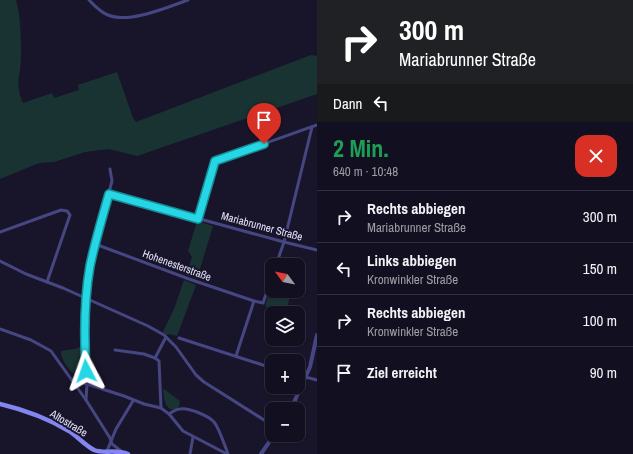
<!DOCTYPE html>
<html lang="de">
<meta charset="utf-8">
<style>
:root{--surface:#121020;--page:#1b1929;--text:#f1f3f6;--muted:#9c9da5;--line:#31303e}
body{margin:0;font-family:"Archivo Narrow",sans-serif;background:var(--page);color:var(--text);height:100vh;display:flex;flex-direction:column;font-size:15px;white-space:nowrap}
*{box-sizing:border-box;margin:0}
p{font-size:13px;color:var(--muted)}
.icon{flex:none;width:22px;height:22px;fill:none;stroke:currentColor;stroke-width:2;stroke-linecap:round;stroke-linejoin:round}
.map{position:relative;flex:1;overflow:hidden}
.side{display:flex;flex-direction:column;background:var(--surface);width:316px}
.side>*{flex:none}
.top-card{background:#202124;color:#fff;overflow:hidden}
.needle{width:26px;rotate:302deg}
.tools{position:absolute;left:265px;top:258px;display:grid;gap:8px}
.tools a{display:grid;place-items:center;width:40px;height:40px;border-radius:8px;background:var(--surface);box-shadow:0 1px 3px #0004,0 0 0 1px var(--line);font-size:20px}
.pin{position:absolute;display:grid;place-items:center;width:34px;height:34px;color:#fff;margin:-41px -17px;border-radius:50% 50% 50% 0;rotate:-45deg;box-shadow:0 0 4px #0007}
.pin .icon{rotate:45deg}
.me{position:absolute;width:44px;margin:-22px;rotate:356deg;stroke-linejoin:round;filter:drop-shadow(0 0 3px #0008)}
.turn{display:flex;align-items:center;gap:14px;height:84px;padding:0 16px;font-size:18px}
.turn .icon{width:52px;height:52px;stroke-width:2.5}
.turn b{display:block;font-size:28px;line-height:34px}
.then{display:flex;align-items:center;height:38px;padding:0 16px;background:#0003;gap:8px;font-size:15px}
.round{display:grid;place-items:center;flex:none;width:42px;height:42px;border-radius:12px;background:var(--page)}
.overview{display:flex;align-items:center;justify-content:space-between;height:68px;padding:0 16px}
h1{font-size:24px;font-weight:700;line-height:30px;color:#1e9e55}
ul{padding:0;list-style:none}
li{display:flex;align-items:center;gap:12px;height:52px;padding:0 16px;border-top:1px solid var(--line)}
li div{flex:1}
li b{display:block;font-size:15px}
li em{font-style:normal}
main{display:flex;flex:1;min-height:0}
.map>svg:first-child{display:block}
</style>
<main>
<div class="map">
<svg width="317" height="454" viewBox="0 0 317 454">
<rect width="100%" height="100%" fill="#18152a"/>
<!-- green -->
<g fill="#193332">
<path d="M0 0H16C21 18 21 38 21 56 21 76 14 83 23 103L52 93 54 98 79 90 78 85 117 72 133 118 136 122 311 55 317 56V94L137 156 109 149 85 152 54 162 39 163 0 179Z"/>
<path d="M197 221 213 226 197 279 186 275 192 257 188 251Z"/>
<path d="M184 280 196 285 177 336 169 334 166 335 163 332 174 309Z"/>
<path d="M272 285V291H291L286 313H275L265 306Z"/>
<path d="M80 347 83 375 81 378C72 376 60 359 61 351L75 349Z"/>
<path d="M164 389 180 401 179 407 176 409H170C164 404 164 397 163 390Z"/>
</g>
<g fill="none" stroke-linecap="round" stroke-linejoin="round">
<!-- minor -->
<g stroke="#464683" stroke-width="3">
<path d="M89 0C95 6 100 12 108 15 129 24 168 7 188 0"/>
<path d="M109 194 284 242 317 250"/>
<path d="M198 219 215 161 317 125"/>
<path d="M0 232 61 210 67 211 70 215 47 282"/>
<path d="M95 244 189 279 254 301"/>
<path d="M0 261 26 274 63 288 148 326 164 335 176 347 196 375 204 382 272 425"/>
<path d="M276 265 284 242 312 127"/>
<path d="M0 329 31 340 51 351 86 400 110 438 112 444 121 451"/>
<path d="M179 338 272 368"/>
<path d="M115 350 144 354 155 358"/>
<path d="M236 356 254 301 263 303 272 277"/>
<path d="M298 375 317 380"/>
<path d="M71 379 124 396 144 404 161 408 169 414C172 412 176 409 180 409 188 407 209 416 214 422 219 428 225 446 228 454"/>
<path d="M86 400 87 383 84 345 88 284 95 244 112 181 110 169"/>
<path d="M161 408 159 361 155 358 166 337"/>
<path d="M169 414 183 431 227 454"/>
<path d="M107 451 116 429 133 401"/>
<path d="M190 454 193 437"/>
</g>
<!-- tertiary -->
<g stroke="#464683" stroke-width="4">
<path d="M291 409 310 367 317 335"/>
<path d="M261 454 274 435"/>
</g>
<!-- secondary -->
<path stroke="#8485f0" stroke-width="4.5" d="M0 404C25 410 47 418 69 431 78 437 85 445 94 450 103 454 116 449 128 454"/>
</g>
<g fill="none" stroke-linecap="round" stroke-linejoin="round">
<!-- route casing -->
<g stroke="#188c94" stroke-width="10">
<path id="route" d="M86 371C84 337 84 300 90 266 95 242 102 218 109 194L198 219 215 161 264 144"/>
</g>
<!-- route -->
<use href="#route" stroke="#25d7e4" stroke-width="7"/>
</g>
<g text-anchor="middle" dominant-baseline="central" stroke-width="4" stroke-linejoin="round" paint-order="stroke">
<!-- street labels -->
<g font-size="11" fill="#e4e2fb" stroke="#18152a">
<text transform="translate(262 226) rotate(15)">Mariabrunner Straße</text>
<text transform="translate(177 265) rotate(20)">Hohenesterstraße</text>
<text transform="translate(69 423) rotate(31)">Altostraße</text>
</g>
</g>
</svg>
<div class="tools">
<a><svg class="needle" viewBox="-14 -14 28 28"><path d="M0-13l5 13h-10z" fill="#e53935"/><path d="M0 13l5-13h-10z" fill="#9c9da5"/></svg></a>
<a><svg class="icon" aria-label="layers" viewBox="0 0 24 24"><path d="M12 4l9 5-9 5-9-5zM3 14l9 5 9-5"/></svg></a>
<a>+</a>
<a>−</a>
</div>
<div class="pin" style="left:264px;top:144px;background:#d93025"><svg class="icon" aria-label="arrive" viewBox="0 0 24 24"><path d="M6 21V4h12l-3 4 3 4H6"/></svg></div>
<svg class="me" style="left:86px;top:371px" viewBox="-20 -20 40 40"><path d="M0-17L14 15 0 8-14 15z" fill="#25d7e4" stroke="#fff" stroke-width="4"/></svg>
</div>
<section class="side">
<div class="top-card">
<div class="turn"><svg class="icon" aria-label="right" viewBox="0 0 24 24"><path d="M7 20v-9h11M14 6l5 5-5 5"/></svg><div><b>300 m</b>Mariabrunner Straße</div></div>
<div class="then">Dann<svg class="icon" aria-label="left" viewBox="0 0 24 24"><path d="M17 20v-9H6M10 6l-5 5 5 5"/></svg></div>
</div>
<div class="overview"><div><h1>2 Min.</h1><p>640 m · 10:48</p></div><a class="round" style="background:#d93025;color:#fff"><svg class="icon" aria-label="close" viewBox="0 0 24 24"><path d="M6 6l12 12M18 6L6 18"/></svg></a></div>
<ul>
<li><svg class="icon" aria-label="right" viewBox="0 0 24 24"><path d="M7 20v-9h11M14 6l5 5-5 5"/></svg><div><b>Rechts abbiegen</b><p>Mariabrunner Straße</p></div><em>300 m</em></li>
<li><svg class="icon" aria-label="left" viewBox="0 0 24 24"><path d="M17 20v-9H6M10 6l-5 5 5 5"/></svg><div><b>Links abbiegen</b><p>Kronwinkler Straße</p></div><em>150 m</em></li>
<li><svg class="icon" aria-label="right" viewBox="0 0 24 24"><path d="M7 20v-9h11M14 6l5 5-5 5"/></svg><div><b>Rechts abbiegen</b><p>Kronwinkler Straße</p></div><em>100 m</em></li>
<li><svg class="icon" aria-label="arrive" viewBox="0 0 24 24"><path d="M6 21V4h12l-3 4 3 4H6"/></svg><div><b>Ziel erreicht</b></div><em>90 m</em></li>
</ul>
</section>
</main>
